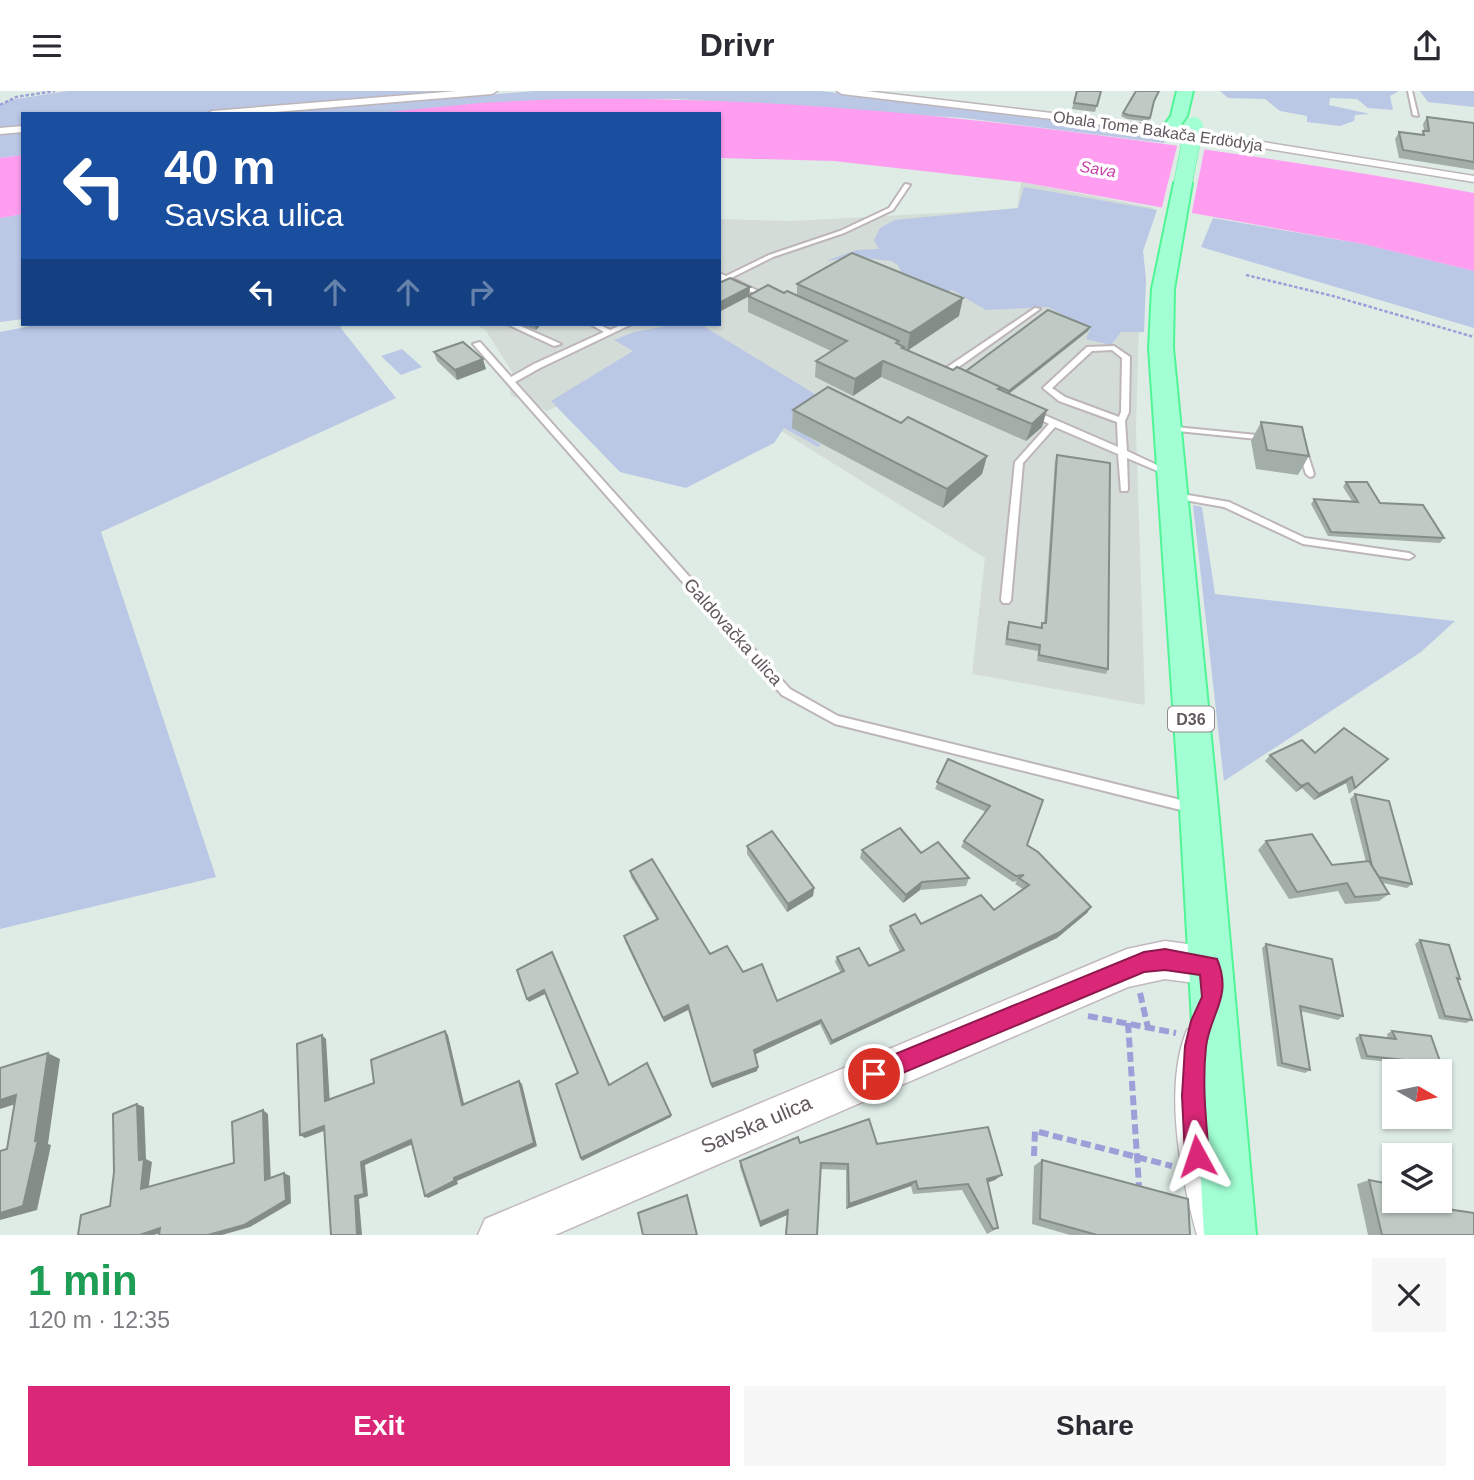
<!DOCTYPE html>
<meta charset="utf-8">
<style>
:root{--surface:#fff;--page:#f7f7f7;--text:#2b2b33;--muted:#7c7c81;--accent:#db2777}
body{margin:0;font-family:Helvetica,sans-serif;background:var(--page);color:var(--text);height:100vh;display:flex;flex-direction:column;font-size:26px;white-space:nowrap}
*{box-sizing:border-box;margin:0}
p{font-size:23px;color:var(--muted)}
.icon{flex:none;width:38px;height:38px;fill:none;stroke:currentColor;stroke-width:2;stroke-linecap:round;stroke-linejoin:round}
.map{position:relative;height:1144px;overflow:hidden}
.panel{display:flex;flex-direction:column;background:var(--surface);flex:1}
.panel>*{flex:none}
.top-card{position:absolute;left:21px;top:21px;width:700px;height:214px;border-radius:0px;box-shadow:0 2px 5px #0004;background:#1a4fa0;color:#fff;overflow:hidden}
.needle{width:46px;rotate:99deg}
.tools{position:absolute;left:1382px;top:968px;display:grid;gap:14px}
.tools a{display:grid;place-items:center;width:70px;height:70px;border-radius:0px;background:var(--surface);box-shadow:0 2px 5px #0004;font-size:35px}
.pin{position:absolute;display:grid;place-items:center;width:60px;height:60px;color:#fff;margin:-30px;border:4px solid #fff;border-radius:50%;box-shadow:0 2px 7px #0007}
.me{position:absolute;width:77px;margin:-38px;rotate:355deg;stroke-linejoin:round;filter:drop-shadow(0 0 5px #0008)}
.turn{display:flex;align-items:center;gap:24px;height:147px;padding:0 28px;font-size:32px}
.turn .icon{width:91px;height:91px;stroke-width:2.5}
.turn b{display:block;font-size:49px;line-height:60px}
.lanes{display:flex;align-items:center;height:66px;padding:0 28px;background:#0003;justify-content:center;gap:35px;direction:ltr}
.lanes .off{opacity:.35}
.round{display:grid;place-items:center;flex:none;width:74px;height:74px;border-radius:0px;background:var(--page)}
.headline{display:flex;align-items:center;justify-content:space-between;height:119px;padding:0 28px}
h1{font-size:42px;font-weight:700;line-height:52px;color:#1e9e55}
.cta{display:flex;gap:14px;margin-top:auto;padding:14px 28px}
.cta a{flex:1;height:80px;border-radius:0px;background:var(--accent);color:#fff;font-size:28px;font-weight:700;line-height:80px;text-align:center}
.cta a+a{background:var(--page);color:var(--text)}
header{display:flex;justify-content:space-between;align-items:center;height:91px;padding:0 28px;background:var(--surface);font-size:32px;font-weight:700}
.map>svg:first-child{display:block}
</style>
<header><svg class="icon" aria-label="menu" viewBox="0 0 24 24"><path d="M4 6h16M4 12h16M4 18h16"/></svg>Drivr<svg class="icon" aria-label="share" viewBox="0 0 24 24"><path d="M12 15V3M7 8l5-5 5 5M5 13v7h14v-7"/></svg></header>
<div class="map">
<svg width="1474" height="1144" viewBox="0 0 1474 1144">
<rect width="100%" height="100%" fill="#dfece6"/>
<!-- industrial -->
<path fill="#d4dcd8" d="M1021 91 1154 117 1141 167 1136 337 1145 614 972 583 985 467 664 267 547 320 510 304 512 281 486 240 475 233H719V128L791 130 1017 118Z"/>
<!-- green -->
<g fill="#bac7e5">
<path d="M67 0H485L200 23H23V37L0 39V15L10 9Z"/>
<path d="M535 0H821L1168 44 1164 52 964 27 677 8 528 10 367 23H245Z"/>
<path d="M1220 0H1399L1390 5 1393 19 1368 17 1357 8 1330 7 1329 14 1370 23 1355 24 1354 30 1340 35 1307 31V25L1280 20 1265 8 1228 7Z"/>
<path d="M1420 0H1474V16L1428 11Z"/>
<path d="M23 41V64L0 67V42Z"/>
<path d="M1024 96 1157 119 1143 160 1146 188 1144 241H1121L1111 254 1086 248 1090 238 1048 216 986 219 952 199 938 203 904 187 898 174 891 170 856 166 826 170 856 159 879 158 874 149 880 137 895 129 1018 117Z"/>
<path d="M23 123V228L0 231V127Z"/>
<path d="M1213 127 1363 153 1474 180V237L1201 156Z"/>
<path d="M41 233H348L340 236 396 307 101 441 216 786 0 838V241Z"/>
<path d="M678 233H700L836 316 793 335 821 354 818 356 784 337 774 352 686 397 620 381 551 310 633 260 614 249 634 241Z"/>
<path d="M402 258 422 276 401 284 381 265Z"/>
<path d="M1193 414 1202 416 1215 503 1455 530 1421 561 1224 690Z"/>
</g>
<!-- water -->
<g fill="#ff9df1">
<path d="M561 8C754 5 945 23 1135 49 1248 64 1362 81 1474 102V180L1363 153 1021 91 834 70 719 67V23H367L480 12Z"/>
<path d="M23 64V123L0 127V67Z"/>
</g>
<!-- pier -->
<path fill="#dfece6" d="M1178 51 1205 55 1191 126 1161 120Z"/>
<g fill="none" stroke-linecap="round" stroke-linejoin="round">
<!-- lane casing -->
<g stroke="#bdb5ba" stroke-width="4">
<g id="lane">
<path d="M1408 0H1412L1418 25 1413 24Z"/>
<path d="M905 93 910 94 893 119 844 142 773 166 731 187 769 205V207H765L726 190H719V182L726 185 769 164 840 140 889 117Z"/>
<path d="M1035 217 1040 218 946 285H940V281Z"/>
<path d="M507 233H516L561 253 554 255Z"/>
<path d="M590 233H598L610 239 623 233H632L540 277 515 291 790 598 838 625 1193 712 1197 713 1199 717 1197 721 1193 722 835 633 782 604 473 253 480 251 511 286 534 273 604 241Z"/>
<path d="M1114 255 1130 266 1129 321 1125 330 1127 360 1174 382 1173 384H1167L1127 367 1128 398 1127 400H1121L1118 363 1055 336 1023 372 1011 509 1009 512H1003L1001 509 1015 371 1049 333 1028 322 1032 320H1035L1118 356 1117 331 1059 310 1043 297 1087 256ZM1112 259 1122 267 1121 321 1119 326 1065 306 1052 297 1092 260Z"/>
<path d="M1165 335 1267 345 1271 347 1267 349 1168 339 1164 337Z"/>
<path d="M1302 355 1306 358 1314 383 1313 385 1310 386 1306 383 1298 358Z"/>
<path d="M1176 402 1229 411 1305 447 1409 462 1414 465 1409 468 1303 453 1224 416 1173 407 1172 405Z"/>
</g>
</g>
<!-- street casing -->
<g stroke="#bdb5ba" stroke-width="3">
<g id="street">
<path d="M457 0H497L492 3 251 23H207L212 20Z"/>
<path d="M837 0H866L1169 36 1474 85V91L1169 42 842 3Z"/>
<path d="M23 35V41L0 43V37Z"/>
<path d="M1197 935 1207 939C1214 956 1206 998 1207 1020 1209 1062 1218 1104 1229 1144H1197C1181 1085 1163 997 1187 939Z"/>
</g>
</g>
<!-- secondary casing -->
<g stroke="#c2b8bf" stroke-width="3">
<path id="secondary" d="M1165 850 1210 856 1224 862 1229 875 1224 888 1210 894 1165 888 1128 896 555 1144H478L485 1128 1127 858Z"/>
</g>
<!-- primary casing -->
<g stroke="#4ff696" stroke-width="4">
<g id="primary">
<path d="M1177 0H1193L1187 25 1175 42H1163L1161 39 1171 25Z"/>
<path d="M1183 87 1192 92 1174 198 1173 257 1218 718 1256 1144H1204L1180 718 1149 257 1152 198 1174 92Z"/>
</g>
</g>
<!-- path-far1 -->
<g stroke="#9d9fd8" stroke-width="2.5" stroke-dasharray="3.5 2" stroke-linecap="butt">
<path d="M0 14 16 6 55 0"/>
<path d="M1246 184 1333 205 1474 246"/>
</g>
<!-- path -->
<g stroke="#9d9fd8" stroke-width="6" stroke-dasharray="10 4.5" stroke-linecap="butt">
<path d="M1140 902 1148 937"/>
<path d="M1088 925 1176 942"/>
<path d="M1128 932 1139 1095"/>
<path d="M1034 1065 1035 1040 1172 1075"/>
</g>
<!-- lane -->
<use href="#lane" fill="#fff" fill-rule="evenodd"/>
<!-- street -->
<use href="#street" fill="#fff" fill-rule="evenodd"/>
<!-- secondary -->
<use href="#secondary" fill="#fff" fill-rule="evenodd"/>
<!-- primary -->
<use href="#primary" fill="#a2ffd4" fill-rule="evenodd"/>
<!-- primary-bridge casing -->
<g stroke="#4ff696" stroke-width="19" stroke-linecap="butt">
<path id="primary-bridge" d="M1183 92 1194 35"/>
</g>
<!-- primary-bridge -->
<use href="#primary-bridge" stroke="#a2ffd4" stroke-width="18"/>
</g>
<!-- wall -->
<g fill="#a3aea8">
<path d="M1076 0H1101L1095 21 1072 18Z"/>
<path d="M1136 0H1159L1154 12 1149 31 1127 28 1121 25 1123 22Z"/>
<path d="M1427 26 1474 32V79L1399 67 1395 48 1399 41 1421 44 1424 40 1423 33Z"/>
<path d="M797 193 959 225 908 259 953 279 966 280 1090 236 1088 240 1009 303 1042 336 1026 350 881 286 853 305 815 286 816 270 831 260 748 221V206L719 221 750 196 749 204 784 202 797 205Z"/>
<path d="M520 233H541L536 239Z"/>
<path d="M434 261 486 278 457 289 437 270Z"/>
<path d="M793 319 987 365 982 383 943 417 792 337Z"/>
<path d="M1261 331 1309 365 1298 384 1256 378 1251 350Z"/>
<path d="M1057 364 1108 578 1106 583 1037 570 1038 560 1005 554 1007 536 1009 531 1040 536 1042 532H1044L1055 370Z"/>
<path d="M1346 391 1380 412 1444 447 1440 452 1328 445 1311 413 1314 408 1352 410 1343 396Z"/>
<path d="M1315 662 1388 668 1349 703 1346 692 1314 709 1302 697 1296 701 1265 670 1270 664Z"/>
<path d="M948 668 1027 754 1091 816 1087 822 1057 847 830 954 820 933 755 963 757 980 712 997 688 919 664 931 625 850 624 845 657 829 631 786 630 780 710 863 743 881 777 910 841 882 835 871 837 866 869 875 900 861 889 840 890 835 921 833 994 819 1023 798 1015 793 1017 790 1013 791 961 756 964 750 986 721 935 698Z"/>
<path d="M1355 703 1412 793 1407 797 1383 792 1389 803 1379 810 1345 813 1338 800 1289 808 1258 759 1266 750 1332 774 1366 771 1350 708Z"/>
<path d="M747 755 814 797 813 805 787 821 747 763Z"/>
<path d="M862 759 921 762 969 787 966 795 920 799 903 812 860 767Z"/>
<path d="M1420 849 1460 888 1458 889 1472 929 1466 932 1439 928 1415 853Z"/>
<path d="M1266 853 1343 925 1338 929 1300 920 1310 979 1305 982 1277 975 1262 857Z"/>
<path d="M1392 940 1441 973 1435 976 1361 968 1355 947 1360 944 1388 947 1387 943Z"/>
<path d="M800 1052 877 1053 995 1089 988 1091 998 1137 987 1143 962 1099 913 1103 911 1095 846 1118V1079L820 1078 817 1144H785L787 1124 760 1136 740 1076V1070Z"/>
<path d="M1042 1069 1190 1144H1070L1032 1133 1034 1075Z"/>
<path d="M1369 1089 1427 1115 1474 1144H1368L1357 1093Z"/>
</g>
<!-- shaded-wall -->
<g fill="#858d88">
<path d="M750 196 749 205 719 221V212Z"/>
<path d="M963 207 959 225 907 260 910 242Z"/>
<path d="M535 233H541L536 239Z"/>
<path d="M1090 236 1088 240 1007 304 1009 300Z"/>
<path d="M483 268 486 278 457 289 455 279Z"/>
<path d="M883 270 881 286 853 305 855 288Z"/>
<path d="M1047 319 1042 336 1026 350 1032 333Z"/>
<path d="M987 365 982 383 943 417 947 398Z"/>
<path d="M1352 686 1346 692 1314 709 1319 703Z"/>
<path d="M1308 692 1302 697 1296 701 1301 695Z"/>
<path d="M922 791 920 799 903 812 906 804Z"/>
<path d="M814 797 813 805 787 821 788 813Z"/>
<path d="M1091 816 1087 822 1057 847 830 954 832 950Z"/>
<path d="M544 899 545 903 529 911 527 908Z"/>
<path d="M688 914V919L664 931 663 927Z"/>
<path d="M821 929 820 933 754 964V959Z"/>
<path d="M445 940 448 944 465 1017 462 1014Z"/>
<path d="M322 944 326 948 330 1013 325 1010Z"/>
<path d="M48 962 60 968 48 1053 51 1054 37 1119 0 1129V1122L35 1050Z"/>
<path d="M758 976 757 980 712 997 711 993Z"/>
<path d="M519 990 522 993 537 1055 457 1090 458 1093 428 1107 425 1105 454 1087Z"/>
<path d="M16 1004 28 1009 0 1018V1009Z"/>
<path d="M137 1013 144 1016 146 1068 152 1071 148 1101 141 1098Z"/>
<path d="M263 1019 268 1023 271 1092 265 1089Z"/>
<path d="M671 1024V1026L582 1070 581 1067Z"/>
<path d="M324 1035 329 1038 305 1047 300 1044Z"/>
<path d="M411 1049 415 1052 365 1074 368 1105 359 1108 362 1144H357L355 1105 361 1071Z"/>
<path d="M284 1082 290 1085 291 1112 250 1136 222 1144H208Z"/>
<path d="M1002 1084 995 1089 981 1094 987 1088Z"/>
<path d="M916 1090 911 1095 846 1118 849 1113Z"/>
<path d="M788 1119 787 1124 760 1136V1131Z"/>
<path d="M160 1137 167 1140 154 1144H140Z"/>
</g>
<!-- building -->
<g fill="#becac3" stroke="#858d88" stroke-width="2">
<path d="M1077 0H1101L1097 15 1074 12Z"/>
<path d="M1136 0H1159L1154 10 1150 27 1128 24 1123 22Z"/>
<path d="M1427 26 1474 32V71L1403 59 1399 41 1424 44 1423 40H1429Z"/>
<path d="M852 162 963 207 910 242 797 193Z"/>
<path d="M730 187 750 196 719 212V192Z"/>
<path d="M768 194 784 202 787 200 899 250 896 252 904 256 902 257 953 279 957 276 1002 296 998 298 1047 319 1032 333 883 270 855 288 816 270 847 250 748 205Z"/>
<path d="M1048 219 1090 236 1009 300 966 280Z"/>
<path d="M463 251 483 268 455 279 434 261Z"/>
<path d="M828 296 901 332 908 326 987 365 947 398 793 319Z"/>
<path d="M1261 331 1302 336 1309 365 1267 359Z"/>
<path d="M1057 364 1110 372 1108 578 1039 564 1040 554 1007 548 1009 531 1042 537V532H1046Z"/>
<path d="M1346 391H1367L1380 412 1423 414 1444 447 1331 441 1314 408 1358 411Z"/>
<path d="M1344 637 1388 668 1355 697 1352 686 1319 703 1308 692 1301 695 1270 664 1302 649 1315 662Z"/>
<path d="M948 668 1043 709 1027 754 1038 761 1091 816 1060 841 832 950 821 929 754 959 758 976 711 993 688 914 663 927 624 845 658 828 630 780 652 768 710 863 727 855 743 881 762 873 777 910 844 880 837 866 859 857 869 875 904 859 890 835 915 823 921 833 981 804 994 819 1029 794 1019 787 1024 784 1016 785 964 750 990 715 937 691Z"/>
<path d="M1355 703 1389 710 1412 793 1379 786 1372 775Z"/>
<path d="M900 737 921 762 938 751 969 787 922 791 906 804 862 759Z"/>
<path d="M772 740 814 797 788 813 747 755Z"/>
<path d="M1312 743 1332 774 1369 770 1389 803 1355 806 1347 792 1297 801 1266 750Z"/>
<path d="M1420 849 1449 854 1460 888 1457 887 1472 929 1445 925Z"/>
<path d="M1266 853 1332 868 1343 925 1300 915 1310 979 1282 972Z"/>
<path d="M552 861 609 994 647 972 671 1024 581 1067 556 993 578 982 544 899 527 908 517 879Z"/>
<path d="M445 940 462 1014 519 990 534 1052 454 1087V1090L425 1105 411 1049 361 1071 364 1103 355 1105 357 1144H331L324 1035 300 1044 297 953 322 944 325 1010 374 992 371 969Z"/>
<path d="M1392 940 1431 945 1441 973 1367 965 1360 944 1396 948Z"/>
<path d="M48 962 35 1050 38 1049 23 1115 0 1122V1060L7 1058 16 1004 0 1009V977Z"/>
<path d="M137 1013 139 1069 144 1068 141 1098 234 1072 232 1031 263 1019 265 1089 284 1082 286 1109 244 1134 208 1144H159L160 1137 140 1144H78L81 1124 110 1115 114 1081 113 1023Z"/>
<path d="M869 1028 877 1053 988 1036 1002 1084 987 1088 998 1137 993 1138 968 1093 918 1098 916 1090 849 1113 848 1073 821 1072 817 1144H786L788 1119 760 1131 740 1070 798 1046 800 1052Z"/>
<path d="M1042 1069 1188 1108 1190 1144H1097L1040 1128Z"/>
<path d="M1369 1089 1395 1094V1110H1425L1427 1115 1474 1122V1144H1382Z"/>
<path d="M687 1104 697 1144H643L638 1122Z"/>
</g>
<!-- route -->
<path fill="#db2777" stroke="#8e194d" stroke-width="2" d="M1165 858 1217 868C1233 906 1210 922 1206 956 1202 993 1206 1029 1209 1065L1205 1073 1197 1077 1189 1073 1185 1065 1182 1005 1185 955 1191 930 1202 906 1200 884 1165 879 1144 881 874 994 866 991 863 983 866 975 1144 861Z"/>
<g text-anchor="middle" dominant-baseline="central" stroke-width="7" stroke-linejoin="round" paint-order="stroke">
<!-- far-street labels -->
<g font-size="16" fill="#61585f" stroke="#fff">
<text transform="translate(1158 40) rotate(8)">Obala Tome Bakača Erdödyja</text>
</g>
<!-- far-water labels -->
<g font-size="16" font-style="italic" fill="#c63ca8" stroke="#fff">
<text transform="translate(1098 78) rotate(9)">Sava</text>
</g>
<!-- shield labels -->
<rect fill="#fff" stroke="#908a8f" stroke-width="2" x="1168" y="615.5" width="46" height="25" rx="5"/>
<g font-size="16" font-weight="bold" fill="#61585f">
<text x="1191" y="628">D36</text>
</g>
<!-- street labels -->
<g font-size="18" fill="#61585f" stroke="#fff">
<text transform="translate(733 541) rotate(48)">Galdovačka ulica</text>
</g>
<!-- near-street labels -->
<g font-size="21" fill="#61585f" stroke="#fff">
<text transform="translate(756 1033) rotate(-23)">Savska ulica</text>
</g>
</g>
</svg>
<div class="tools">
<a><svg class="needle" viewBox="-14 -14 28 28"><path d="M0-13l5 13h-10z" fill="#e53935"/><path d="M0 13l5-13h-10z" fill="#7c7c81"/></svg></a>
<a><svg class="icon" aria-label="layers" viewBox="0 0 24 24"><path d="M12 4l9 5-9 5-9-5zM3 14l9 5 9-5"/></svg></a>
</div>
<div class="pin" style="left:874px;top:983px;background:#d93025"><svg class="icon" aria-label="arrive" viewBox="0 0 24 24"><path d="M6 21V4h12l-3 4 3 4H6"/></svg></div>
<svg class="me" style="left:1197px;top:1065px" viewBox="-20 -20 40 40"><path d="M0-17L14 15 0 8-14 15z" fill="#db2777" stroke="#fff" stroke-width="4"/></svg>
<div class="top-card">
<div class="turn"><svg class="icon" aria-label="left" viewBox="0 0 24 24"><path d="M17 20v-9H6M10 6l-5 5 5 5"/></svg><div><b>40 m</b>Savska ulica</div></div>
<div class="lanes"><svg class="icon" aria-label="left" viewBox="0 0 24 24"><path d="M17 20v-9H6M10 6l-5 5 5 5"/></svg><svg class="icon off" aria-label="ahead" viewBox="0 0 24 24"><path d="M12 20V5M6 11l6-6 6 6"/></svg><svg class="icon off" aria-label="ahead" viewBox="0 0 24 24"><path d="M12 20V5M6 11l6-6 6 6"/></svg><svg class="icon off" aria-label="right" viewBox="0 0 24 24"><path d="M7 20v-9h11M14 6l5 5-5 5"/></svg></div>
</div>
</div>
<section class="panel">
<div class="headline"><div><h1>1 min</h1><p>120 m · 12:35</p></div><a class="round"><svg class="icon" aria-label="close" viewBox="0 0 24 24"><path d="M6 6l12 12M18 6L6 18"/></svg></a></div>
<div class="cta"><a>Exit</a><a>Share</a></div>
</section>
